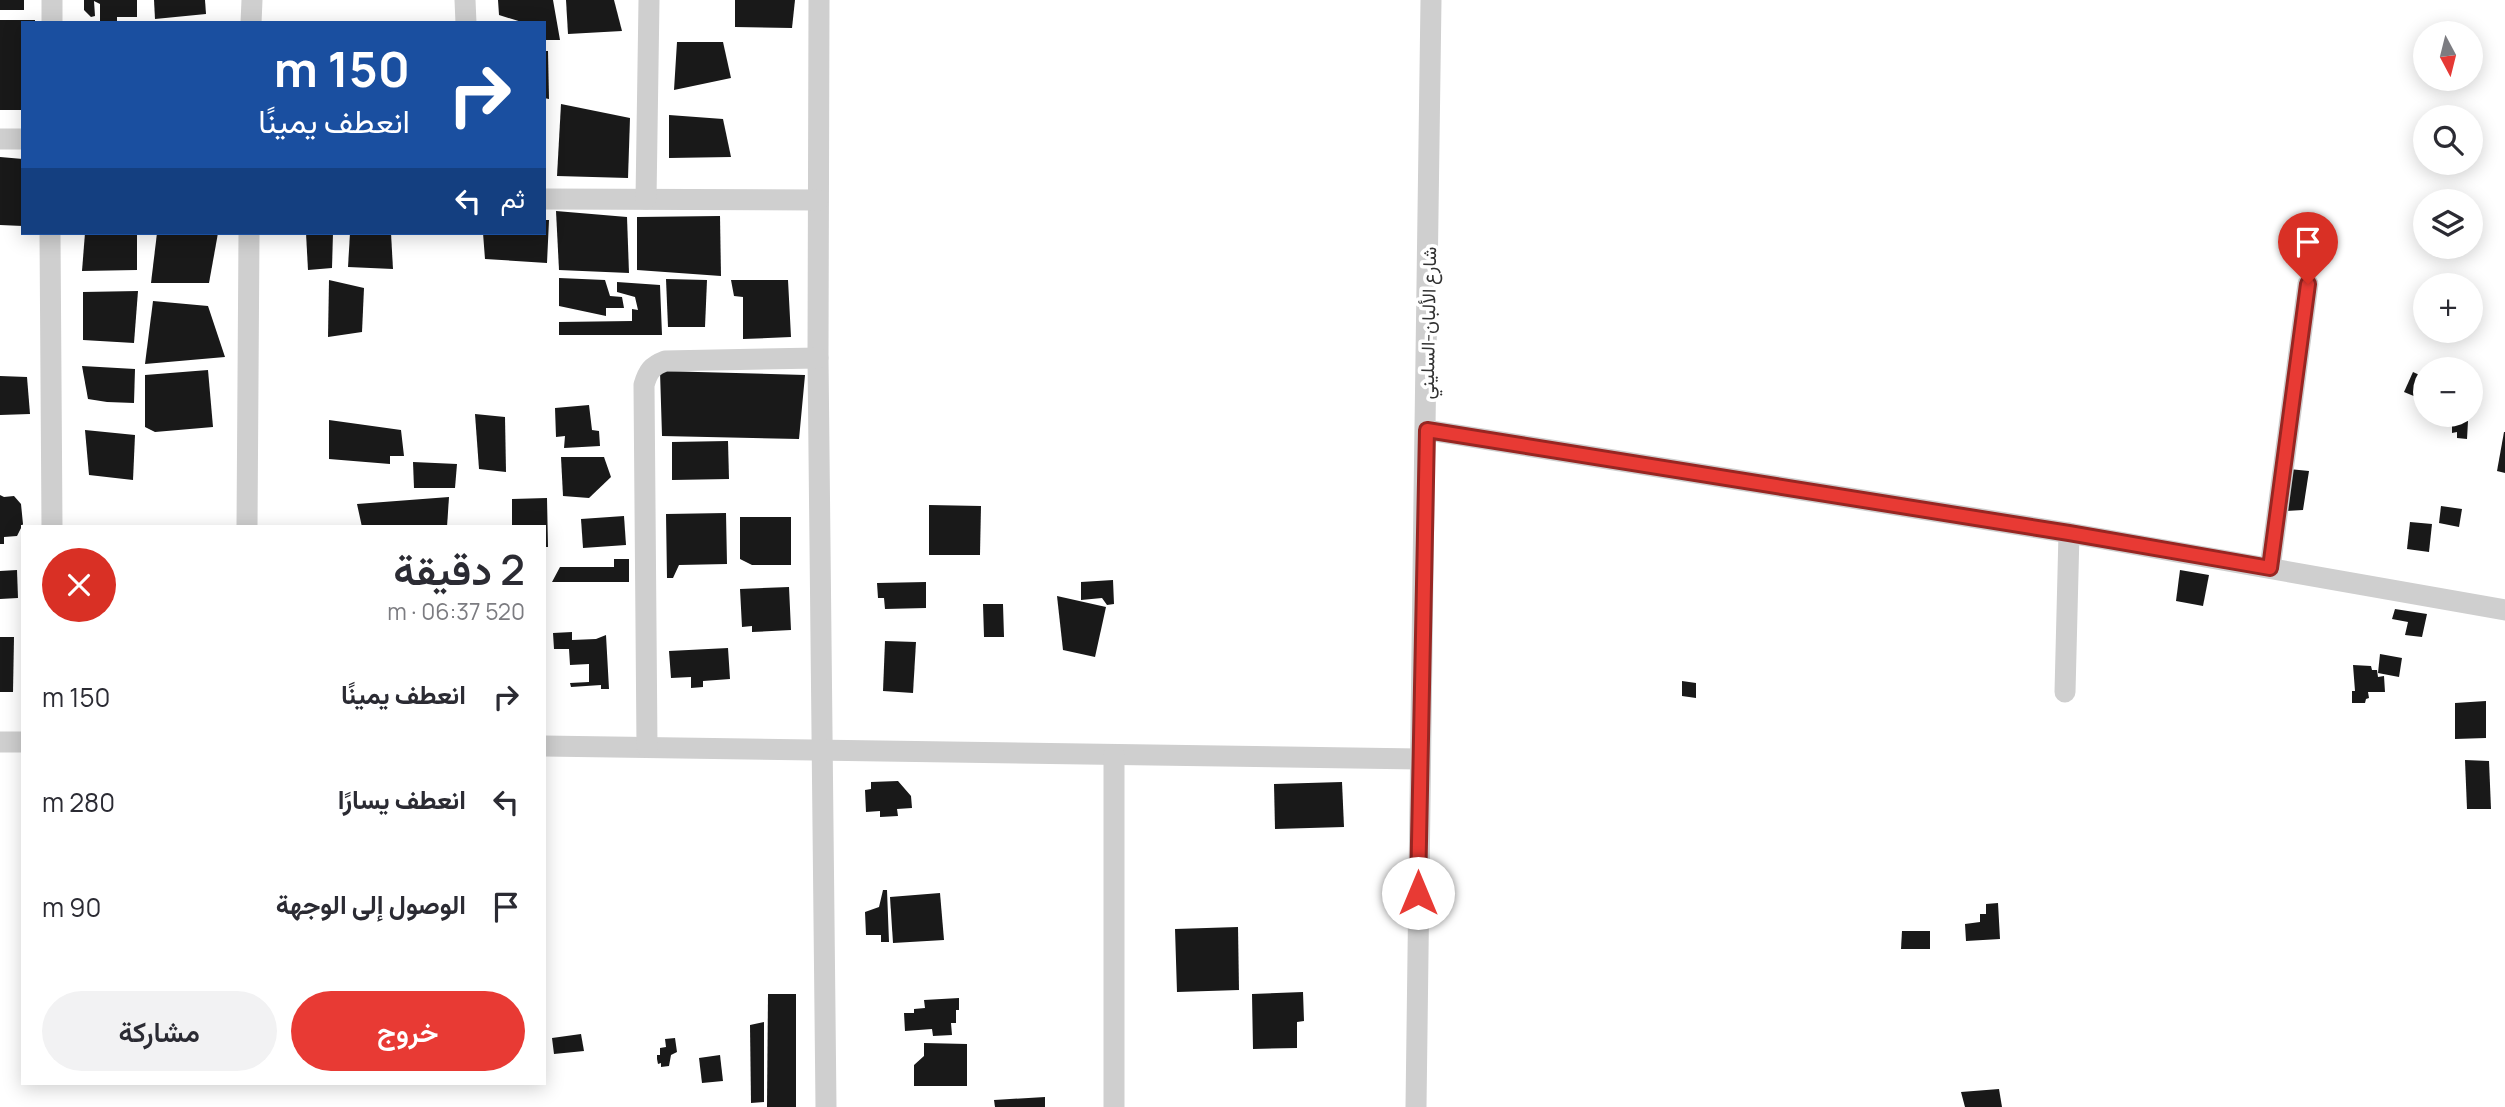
<!DOCTYPE html>
<html lang="ar">
<meta charset="utf-8">
<style>
:root{--surface:#fff;--page:#f2f2f3;--text:#2b2b33;--muted:#7c7c81;--accent:#e83a34}
body{margin:0;font-family:Manrope,Vazirmatn,sans-serif;background:var(--page);color:var(--text);direction:rtl;height:100vh;display:flex;flex-direction:column;font-size:26px;white-space:nowrap}
*{box-sizing:border-box;margin:0}
p{font-size:23px;color:var(--muted)}
.icon{flex:none;width:38px;height:38px;fill:none;stroke:currentColor;stroke-width:2;stroke-linecap:round;stroke-linejoin:round}
.map{position:relative;flex:1;overflow:hidden;direction:ltr}
.sheet{position:absolute;left:21px;top:525px;width:525px;height:560px;display:flex;flex-direction:column;background:var(--surface);border-radius:0px;box-shadow:0 4px 18px #0003;direction:rtl}
.sheet>*{flex:none}
.top-card{position:absolute;left:21px;top:21px;width:525px;height:214px;border-radius:0px;box-shadow:0 4px 18px #0003;direction:rtl;background:#1a4fa0;color:#fff;overflow:hidden}
.needle{width:46px;rotate:173deg}
.tools{position:absolute;left:2413px;top:21px;display:grid;gap:14px}
.tools a{display:grid;place-items:center;width:70px;height:70px;border-radius:50%;background:var(--surface);box-shadow:0 4px 18px #0003;font-size:35px}
.pin{position:absolute;display:grid;place-items:center;width:60px;height:60px;color:#fff;margin:-72px -30px;border-radius:50% 50% 50% 0;rotate:-45deg;box-shadow:0 0 7px #0007}
.pin .icon{rotate:45deg}
.me{position:absolute;width:77px;margin:-38px;rotate:0deg;stroke-linejoin:round;filter:drop-shadow(0 0 5px #0008)}
.turn{display:flex;align-items:center;gap:24px;height:147px;padding:0 21px;font-size:32px}
.turn .icon{width:91px;height:91px;stroke-width:2.5}
.turn b{display:block;font-size:49px;line-height:60px}
.then{display:flex;align-items:center;height:66px;padding:0 21px;background:#0003;gap:14px;font-size:26px}
.round{display:grid;place-items:center;flex:none;width:74px;height:74px;border-radius:37px;background:var(--page)}
.summary{display:flex;align-items:center;justify-content:space-between;height:119px;padding:0 21px}
h1{font-size:42px;font-weight:600;line-height:52px}
.primary-button{display:flex;gap:14px;margin-top:auto;padding:14px 21px}
.primary-button a{flex:1;height:80px;border-radius:42px;background:var(--accent);color:#fff;font-size:28px;font-weight:600;line-height:80px;text-align:center}
.primary-button a+a{background:var(--page);color:var(--text)}
ul{padding:0;list-style:none}
li{display:flex;align-items:center;gap:21px;height:105px;padding:0 21px}
li div{flex:1}
li b{display:block;font-size:26px}
li em{font-style:normal}
.map>svg:first-child{display:block}
</style>
<div class="map">
<svg width="2505" height="1107" viewBox="0 0 2505 1107">
<rect width="100%" height="100%" fill="#fff"/>
<!-- building -->
<g fill="#191919">
<rect x="0" y="0" width="24" height="10"/>
<path d="M84 0H137V17H117V23H100V4L94 1 95 16 91 17 84 10Z"/>
<path d="M154 0H205L206 14 155 19Z"/>
<path d="M498 0H553L560 40H544V23H525L499 15Z"/>
<path d="M566 0H614L622 31 568 34Z"/>
<path d="M735 0H795L792 28 735 27Z"/>
<path d="M0 20H35V23H23V110H0Z"/>
<path d="M677 42H723L731 78 674 90Z"/>
<path d="M544 51H548L549 99 544 98Z"/>
<path d="M561 104 630 118 628 178 557 176Z"/>
<path d="M669 115 723 119 731 157 669 158Z"/>
<path d="M0 157 23 159V226L0 225Z"/>
<path d="M556 211 627 217 629 273 559 270Z"/>
<path d="M720 216 721 276 637 270V217Z"/>
<path d="M544 220H549L547 263 485 259 483 233H544Z"/>
<path d="M85 233H137V270L82 271Z"/>
<path d="M157 233H218L209 283H151Z"/>
<path d="M306 233H333L332 268 308 270Z"/>
<path d="M350 233H391L393 269 348 267Z"/>
<path d="M559 278 605 280 610 296 622 297 624 308H606V316L559 306Z"/>
<path d="M666 279 707 280 705 327H668Z"/>
<path d="M329 280 364 288 362 332 328 337Z"/>
<path d="M731 280H788L791 337 743 339V297L734 296Z"/>
<path d="M617 282 660 285 662 335H559V322L632 321V309L638 310 635 297 617 292Z"/>
<path d="M138 291 134 343 83 340V292Z"/>
<path d="M153 301 208 306 225 357 145 364Z"/>
<path d="M82 366 135 369 134 403 107 402 88 399Z"/>
<path d="M208 370 213 427 155 432 145 427V375Z"/>
<path d="M660 371 805 375 799 439 662 436Z"/>
<path d="M2413 372 2426 378V401L2404 392Z"/>
<path d="M0 376 27 377 30 414 0 415Z"/>
<path d="M589 405 592 430 599 431 600 446 564 448 565 436 556 437 555 408Z"/>
<path d="M475 414 505 417 506 472 479 469Z"/>
<path d="M2458 415 2460 420 2468 421 2467 439 2457 438V432L2452 433V418Z"/>
<path d="M329 420 401 430 404 456H390V464L329 459Z"/>
<path d="M85 430 135 435 133 480 89 475Z"/>
<path d="M2504 432H2505V473L2497 471Z"/>
<path d="M728 441 729 479 672 480V442Z"/>
<path d="M561 457H604L611 477 589 498 563 496Z"/>
<path d="M413 462 457 464 455 488H414Z"/>
<path d="M2289 469 2309 471 2303 510 2285 511Z"/>
<path d="M0 495 4 497 14 496 21 504 23 524 17 536 4 537V544H0Z"/>
<path d="M449 497 447 527H362L357 504Z"/>
<path d="M547 498 548 547H544V527H512V499Z"/>
<path d="M929 505 981 506 980 555H929Z"/>
<path d="M2441 506 2462 509 2459 527 2439 523Z"/>
<path d="M726 513 727 564 679 565 673 578H667L666 514Z"/>
<path d="M624 516 626 545 583 548 581 519Z"/>
<path d="M740 517H791V565H752L740 559Z"/>
<path d="M2410 522 2432 524 2429 552 2407 549Z"/>
<path d="M614 559H629V582H552L560 567H614Z"/>
<path d="M17 570 18 598 0 599V571Z"/>
<path d="M2180 570 2209 575 2203 606 2176 601Z"/>
<path d="M1113 580 1114 604 1107 605 1102 598 1081 600V582Z"/>
<path d="M926 582V608L885 609 884 598H878L877 583Z"/>
<path d="M789 587 791 630 752 632V626L742 627 740 589Z"/>
<path d="M1057 596 1106 607 1095 657 1063 650Z"/>
<path d="M983 604H1003L1004 637H984Z"/>
<path d="M2395 609 2427 614 2422 637 2405 635 2408 622 2392 619Z"/>
<path d="M572 632V640L596 639 606 635 609 689H601V685L571 687 570 683 589 682V664L570 665 569 649H554L553 633Z"/>
<path d="M0 637H14L13 692H0Z"/>
<path d="M885 641 916 642 913 693 883 691Z"/>
<path d="M728 648 730 679 703 681V687L691 688V677L671 678 669 651Z"/>
<path d="M2380 654 2402 658 2399 677 2378 673Z"/>
<path d="M2353 665 2371 666 2372 670H2377L2378 677 2384 676 2385 692H2368L2369 698 2366 699 2365 703H2352V691H2355Z"/>
<path d="M1682 681 1696 683V698L1682 696Z"/>
<path d="M2486 701V738L2455 739V703Z"/>
<path d="M2465 760 2489 761 2491 809H2467Z"/>
<path d="M898 781 911 796 912 808 897 809 898 816 880 817V811L866 812 865 790 871 789V782Z"/>
<path d="M1342 782 1344 827 1275 829 1274 784Z"/>
<path d="M883 890H887L889 942H881V935H866L865 912 879 907Z"/>
<path d="M940 893 944 940 893 943 890 897Z"/>
<path d="M1998 903 2000 939 1966 941 1965 924 1980 922V914H1986V904Z"/>
<path d="M1238 927 1239 990 1177 992 1175 929Z"/>
<path d="M1902 931H1930V949H1901Z"/>
<path d="M1303 992 1304 1021 1297 1022V1048L1253 1049 1252 994Z"/>
<path d="M768 994H796V1107H767Z"/>
<path d="M959 998V1010H956V1023H951L952 1035 933 1036 932 1029 905 1031 904 1013H914V1009L925 1008 924 1000Z"/>
<path d="M764 1022V1102L751 1103 750 1025Z"/>
<path d="M581 1034 584 1051 554 1054 552 1038Z"/>
<path d="M675 1038 677 1052 671 1055 669 1066 661 1067V1063L658 1064 657 1059V1055H660V1048L666 1047 665 1039Z"/>
<path d="M924 1043 967 1044V1086H914V1065L924 1056Z"/>
<path d="M720 1055 723 1081 702 1083 699 1058Z"/>
<path d="M1999 1089 2002 1107H1965L1961 1092Z"/>
<path d="M1045 1097V1107H995L994 1100Z"/>
</g>
<g fill="none" stroke-linecap="round" stroke-linejoin="round">
<!-- street -->
<g stroke="#cfcfcf" stroke-width="21">
<path d="M465 0 466 23"/>
<path d="M819 0 818 358 826 1107"/>
<path d="M52 23V0"/>
<path d="M251 23 252 0"/>
<path d="M0 139H23"/>
<path d="M544 199 818 200"/>
<path d="M646 199 649 0"/>
<path d="M50 233 52 527"/>
<path d="M1427 430 2069 533 2505 610"/>
<path d="M247 527 249 233"/>
<path d="M2270 568 2308 284"/>
<path d="M2065 692 2069 533"/>
<path d="M0 742H23"/>
<path d="M544 746 1419 759"/>
<path d="M647 747 644 385C648 371 652 366 665 361L818 358"/>
<path d="M1114 755V1107"/>
<path d="M1416 1107C1419 738 1427 369 1431 0"/>
</g>
</g>
<g fill="none" stroke-linecap="round" stroke-linejoin="round">
<!-- route casing -->
<g stroke="#972622" stroke-width="18">
<path id="route" d="M1418 893 1427 430 2069 533 2270 568 2308 284"/>
</g>
<!-- route -->
<use href="#route" stroke="#e83a34" stroke-width="12"/>
</g>
<g text-anchor="middle" dominant-baseline="central" stroke-width="7" stroke-linejoin="round" paint-order="stroke">
<!-- street labels -->
<g font-size="19" fill="#323232" stroke="#fff">
<text transform="translate(1428 323) rotate(-89)">شارع الألبان-السليني</text>
</g>
</g>
</svg>
<div class="tools">
<a><svg class="needle" viewBox="-14 -14 28 28"><path d="M0-13l5 13h-10z" fill="#e53935"/><path d="M0 13l5-13h-10z" fill="#7c7c81"/></svg></a>
<a><svg class="icon" aria-label="search" viewBox="0 0 24 24"><circle cx="10" cy="10" r="6"/><path d="M15 15l6 6"/></svg></a>
<a><svg class="icon" aria-label="layers" viewBox="0 0 24 24"><path d="M12 4l9 5-9 5-9-5zM3 14l9 5 9-5"/></svg></a>
<a>+</a>
<a>−</a>
</div>
<div class="pin" style="left:2308px;top:284px;background:#d93025"><svg class="icon" aria-label="arrive" viewBox="0 0 24 24"><path d="M6 21V4h12l-3 4 3 4H6"/></svg></div>
<svg class="me" style="left:1418px;top:893px" viewBox="-20 -20 40 40"><circle r="19" fill="#fff"/><path d="M0-13L10 11 0 6-10 11z" fill="#e83a34"/></svg>
<div class="top-card">
<div class="turn"><svg class="icon" aria-label="right" viewBox="0 0 24 24"><path d="M7 20v-9h11M14 6l5 5-5 5"/></svg><div><b>150 m</b>انعطف يمينًا</div></div>
<div class="then">ثم<svg class="icon" aria-label="left" viewBox="0 0 24 24"><path d="M17 20v-9H6M10 6l-5 5 5 5"/></svg></div>
</div>
<section class="sheet">
<div class="summary"><div><h1>2 دقيقة</h1><p>520 m · 06:37</p></div><a class="round" style="background:#d93025;color:#fff"><svg class="icon" aria-label="close" viewBox="0 0 24 24"><path d="M6 6l12 12M18 6L6 18"/></svg></a></div>
<ul>
<li><svg class="icon" aria-label="right" viewBox="0 0 24 24"><path d="M7 20v-9h11M14 6l5 5-5 5"/></svg><div><b>انعطف يمينًا</b></div><em>150 m</em></li>
<li><svg class="icon" aria-label="left" viewBox="0 0 24 24"><path d="M17 20v-9H6M10 6l-5 5 5 5"/></svg><div><b>انعطف يسارًا</b></div><em>280 m</em></li>
<li><svg class="icon" aria-label="arrive" viewBox="0 0 24 24"><path d="M6 21V4h12l-3 4 3 4H6"/></svg><div><b>الوصول إلى الوجهة</b></div><em>90 m</em></li>
</ul>
<div class="primary-button"><a>خروج</a><a>مشاركة</a></div>
</section>
</div>
